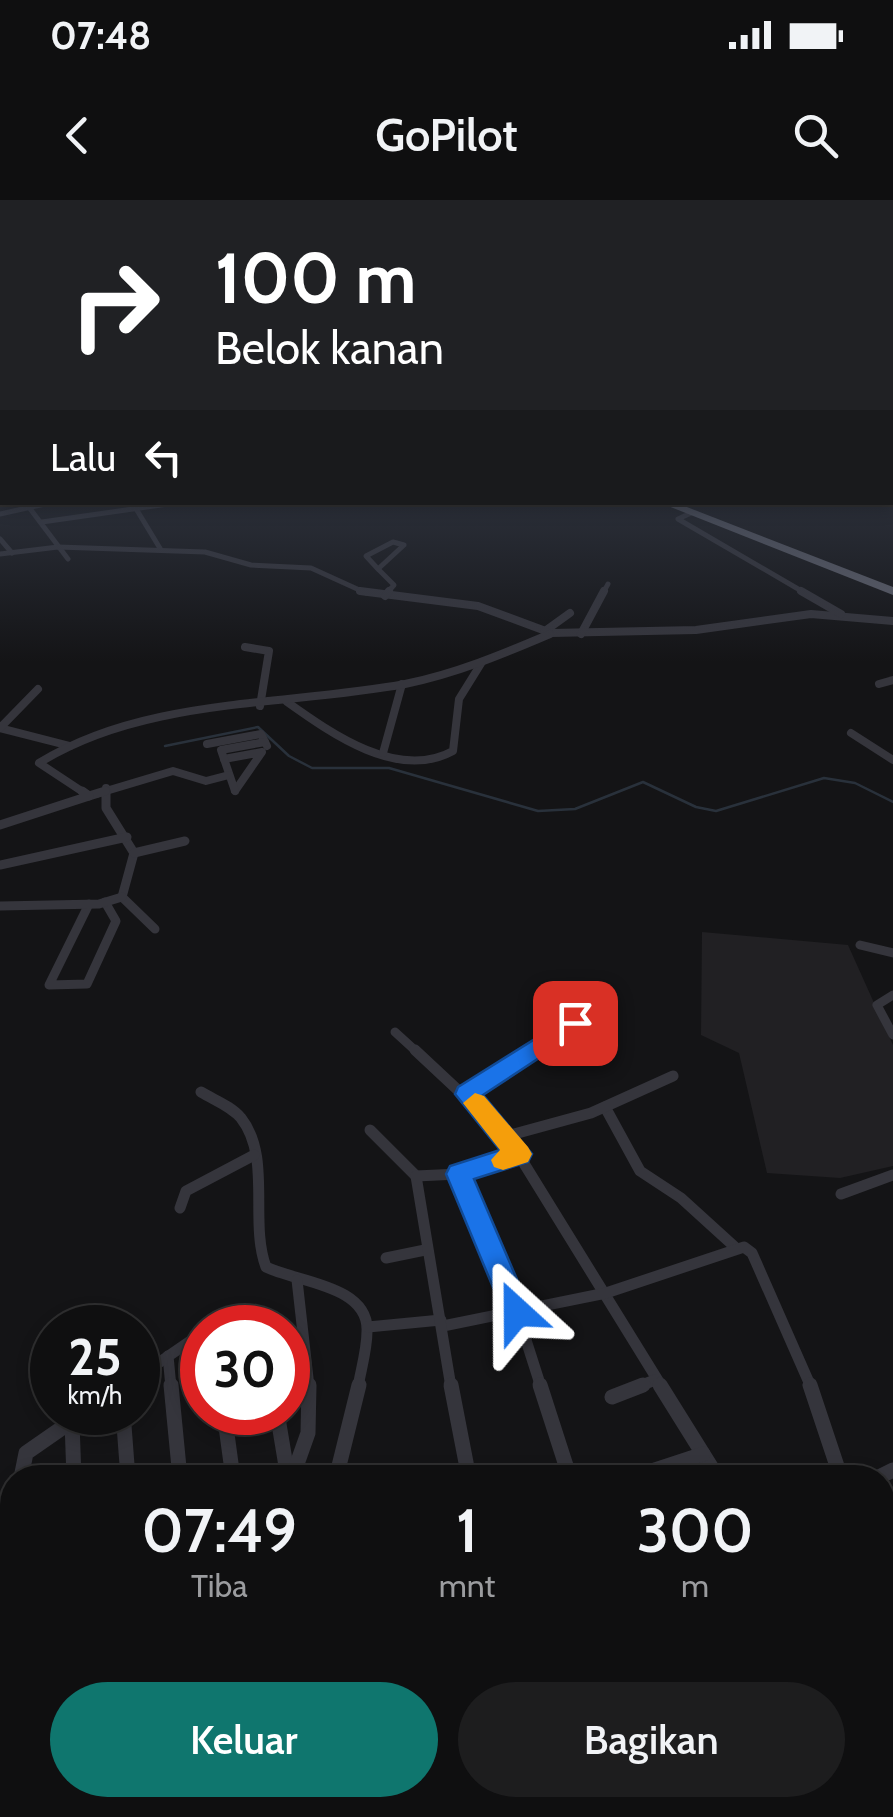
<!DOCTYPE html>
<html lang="id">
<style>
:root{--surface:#0f0f10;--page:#1d1d1e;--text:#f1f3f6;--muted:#9b9c9f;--line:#2f2f30;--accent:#0f766e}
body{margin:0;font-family:Cabin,sans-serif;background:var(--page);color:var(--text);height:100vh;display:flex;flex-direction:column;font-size:38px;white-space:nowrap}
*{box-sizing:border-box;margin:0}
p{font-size:32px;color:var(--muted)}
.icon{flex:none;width:55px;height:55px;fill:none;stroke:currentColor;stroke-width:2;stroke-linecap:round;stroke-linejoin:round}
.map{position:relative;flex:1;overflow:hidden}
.sheet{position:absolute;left:0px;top:1265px;width:895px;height:352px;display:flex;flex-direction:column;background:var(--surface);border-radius:40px 40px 0 0;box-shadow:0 5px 15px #0003,0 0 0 2px var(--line)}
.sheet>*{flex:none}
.top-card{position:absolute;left:0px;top:0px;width:895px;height:305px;box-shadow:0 5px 15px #0003,0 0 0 2px var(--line);background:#202124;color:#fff;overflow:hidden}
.speed{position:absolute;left:30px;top:1105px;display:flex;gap:20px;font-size:50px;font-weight:700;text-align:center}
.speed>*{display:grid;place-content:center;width:130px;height:130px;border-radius:50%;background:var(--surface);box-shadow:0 5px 15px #0003,0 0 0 2px var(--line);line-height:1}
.speed small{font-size:25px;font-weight:400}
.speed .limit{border:15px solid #d22;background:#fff;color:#111}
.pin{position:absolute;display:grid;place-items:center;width:85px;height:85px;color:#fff;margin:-42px;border-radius:20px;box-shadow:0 5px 15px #0006}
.me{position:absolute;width:110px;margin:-55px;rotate:336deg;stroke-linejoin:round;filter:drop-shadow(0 0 8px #0008)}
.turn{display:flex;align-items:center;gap:35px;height:210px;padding:0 50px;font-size:45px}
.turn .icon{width:130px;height:130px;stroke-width:2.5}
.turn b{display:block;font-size:70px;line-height:85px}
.then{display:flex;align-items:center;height:95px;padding:0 50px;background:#0003;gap:20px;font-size:38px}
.eta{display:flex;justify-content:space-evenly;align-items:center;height:170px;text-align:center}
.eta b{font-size:60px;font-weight:600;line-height:70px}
.primary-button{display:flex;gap:20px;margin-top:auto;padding:20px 50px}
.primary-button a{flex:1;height:115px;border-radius:60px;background:var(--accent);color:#fff;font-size:40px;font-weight:600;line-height:115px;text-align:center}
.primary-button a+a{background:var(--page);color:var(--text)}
.status{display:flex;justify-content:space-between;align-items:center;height:70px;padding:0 50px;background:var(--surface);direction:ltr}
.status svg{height:28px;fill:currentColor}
header{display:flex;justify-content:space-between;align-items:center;height:130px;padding:0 50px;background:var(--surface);font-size:45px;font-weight:600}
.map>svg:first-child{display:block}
</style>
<div class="status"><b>07:48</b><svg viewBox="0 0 49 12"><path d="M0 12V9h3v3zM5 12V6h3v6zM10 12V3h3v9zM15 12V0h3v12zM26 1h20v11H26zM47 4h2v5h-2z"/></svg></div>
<header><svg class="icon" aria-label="back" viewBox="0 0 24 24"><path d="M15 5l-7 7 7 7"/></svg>GoPilot<svg class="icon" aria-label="search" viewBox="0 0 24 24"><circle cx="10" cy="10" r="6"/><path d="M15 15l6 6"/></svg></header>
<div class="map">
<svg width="893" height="1617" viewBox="0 0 893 1617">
<rect width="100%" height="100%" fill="#141416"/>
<!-- built -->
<path fill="#212023" d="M702 732 848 745 893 845V966L840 978 767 973 739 853 701 835Z"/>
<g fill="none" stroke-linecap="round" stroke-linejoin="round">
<!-- stream -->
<path stroke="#29313b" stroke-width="2.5" d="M165 546 258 527 289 556 312 568H389L538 611 575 609 643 582 696 607 716 611 824 578 855 583 893 602"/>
<!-- street-far4 -->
<g stroke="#35353c" stroke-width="5">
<path d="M25 302 68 359"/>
<path d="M132 302 161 350"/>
<path d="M691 313 678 319 805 393"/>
<path d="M0 314 54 302"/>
<path d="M42 322 182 302"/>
<path d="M0 339 12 353"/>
<path d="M393 342 404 345 378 369 366 356Z"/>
<path d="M0 354 58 347 205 352 251 365 311 368 366 393"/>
<path d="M378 369 394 385 387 393"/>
<path d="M603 393 608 384"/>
</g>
<!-- street-far3 -->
<g stroke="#35353c" stroke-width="8">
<path d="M360 391 478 406 551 433 696 430 811 414 893 421"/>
<path d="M801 391 841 414"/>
<path d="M385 396 389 391"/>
<path d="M545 431 570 413"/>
<path d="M581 434 604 391"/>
<path d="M245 447 269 451 260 506"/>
<path d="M879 484 893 480"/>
<path d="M287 502C332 534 398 581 453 551L459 499 482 462"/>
<path d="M0 528 70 546"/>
<path d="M0 528 38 489"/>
<path d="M851 533 893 560"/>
<path d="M207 544 261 534 267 546"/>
<path d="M383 553 402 484"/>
<path d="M224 559 262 552 235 591"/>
<path d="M106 588V594"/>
<path d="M235 591 221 550 265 542"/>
<path d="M86 594 39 563C145 497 286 506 405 484 455 474 503 454 550 434"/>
<path d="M96 594 173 571 206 581 229 575"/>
</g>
<!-- street-far2 -->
<g stroke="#35353c" stroke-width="9">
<path d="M106 591V608L134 653 122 697 155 729"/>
<path d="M89 596 105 591"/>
<path d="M0 625 89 596 82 591"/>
<path d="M134 653 185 641"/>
<path d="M0 665 127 637"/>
<path d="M89 704 49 785 87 784 116 721 105 702"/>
<path d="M0 706 99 704 122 697"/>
<path d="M860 745 893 753"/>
<path d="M893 795 877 805 893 835"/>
<path d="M395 832 418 853"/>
<path d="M529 853 575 823"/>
</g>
<!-- street-far1 -->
<g stroke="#35353c" stroke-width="11">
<path d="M415 850 507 936 662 1187"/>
<path d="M201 892C214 900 231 906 241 918 272 957 249 1022 266 1067 296 1082 369 1085 367 1131 367 1150 361 1169 358 1187"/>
<path d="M467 894 533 850"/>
<path d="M605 907 640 971 681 998 736 1048"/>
<path d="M370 930 416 976"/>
<path d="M507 936 591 913 673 876"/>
<path d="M459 974 517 1112 541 1187"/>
<path d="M841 994 893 975"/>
<path d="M180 1008 186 991 254 955"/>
<path d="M386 1058 425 1050"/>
<path d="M297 1080 309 1187"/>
<path d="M443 1126 606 1093 744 1047 752 1053 811 1187"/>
<path d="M368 1127 441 1120"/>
<path d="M210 1128 260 1114 262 1128"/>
<path d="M168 1156 171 1187"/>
<path d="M138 1177 202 1133"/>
<path d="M451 1187 416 976 459 974 519 954"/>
<path d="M637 1187 655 1180"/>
</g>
<!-- street -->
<g stroke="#35353c" stroke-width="15">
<path d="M171 1185 180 1278"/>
<path d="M451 1185 469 1278"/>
<path d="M540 1185 570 1278"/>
<path d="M660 1185 718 1278"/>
<path d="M810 1185 841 1278"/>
<path d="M612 1197 643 1185"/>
<path d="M123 1212 128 1278"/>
<path d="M224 1212 233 1278"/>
<path d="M277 1212 288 1278"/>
<path d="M72 1222 74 1278"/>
<path d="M21 1278 26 1253 85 1212"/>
<path d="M292 1278 308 1233 309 1185"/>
<path d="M336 1278 359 1185"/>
<path d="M630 1278 703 1254"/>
<path d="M877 1278 893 1270"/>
<path d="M0 1383 12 1361"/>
<path d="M0 1417 12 1414"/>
<path d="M0 1478 12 1474"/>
<path d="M27 1605V1617"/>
<path d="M153 1605V1617"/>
<path d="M223 1605 224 1617"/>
<path d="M482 1605 483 1617"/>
<path d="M86 1617 125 1605"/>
<path d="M289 1617 310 1605"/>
</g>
<!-- highway -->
<path fill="#60626d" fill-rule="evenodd" d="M658 302H674L893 387V395Z"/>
</g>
<!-- sky -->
<linearGradient id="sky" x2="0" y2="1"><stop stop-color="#0b0b0c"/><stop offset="0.51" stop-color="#343a47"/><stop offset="1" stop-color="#343a47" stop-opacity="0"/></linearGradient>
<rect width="893" height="462" fill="url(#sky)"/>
<!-- route -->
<path fill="#1a73e8" stroke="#114b97" stroke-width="2.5" d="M575 814 583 817V829L483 895 532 954 528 962 474 979 531 1112 527 1121 517 1125 507 1121 446 974 450 966 500 950 455 894 458 887Z"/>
<!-- slow -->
<path fill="#f59e0b" d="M475 893 484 896 528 947 532 954 528 962 503 970 494 967 491 960 500 950 463 903Z"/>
</svg>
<div class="speed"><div>25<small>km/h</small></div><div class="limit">30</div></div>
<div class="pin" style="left:575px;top:823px;background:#d93025"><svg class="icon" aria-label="arrive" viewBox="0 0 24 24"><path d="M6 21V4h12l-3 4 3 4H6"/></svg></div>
<svg class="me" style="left:517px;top:1112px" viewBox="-20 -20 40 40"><path d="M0-17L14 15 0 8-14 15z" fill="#1a73e8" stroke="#fff" stroke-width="4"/></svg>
<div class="top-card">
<div class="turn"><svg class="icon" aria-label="right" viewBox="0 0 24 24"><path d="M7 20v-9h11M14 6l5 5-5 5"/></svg><div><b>100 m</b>Belok kanan</div></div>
<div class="then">Lalu<svg class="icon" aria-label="left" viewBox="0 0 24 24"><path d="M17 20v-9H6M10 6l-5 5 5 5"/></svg></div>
</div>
<section class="sheet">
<div class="eta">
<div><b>07:49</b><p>Tiba</p></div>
<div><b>1</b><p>mnt</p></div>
<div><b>300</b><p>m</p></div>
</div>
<div class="primary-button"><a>Keluar</a><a>Bagikan</a></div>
</section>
</div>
